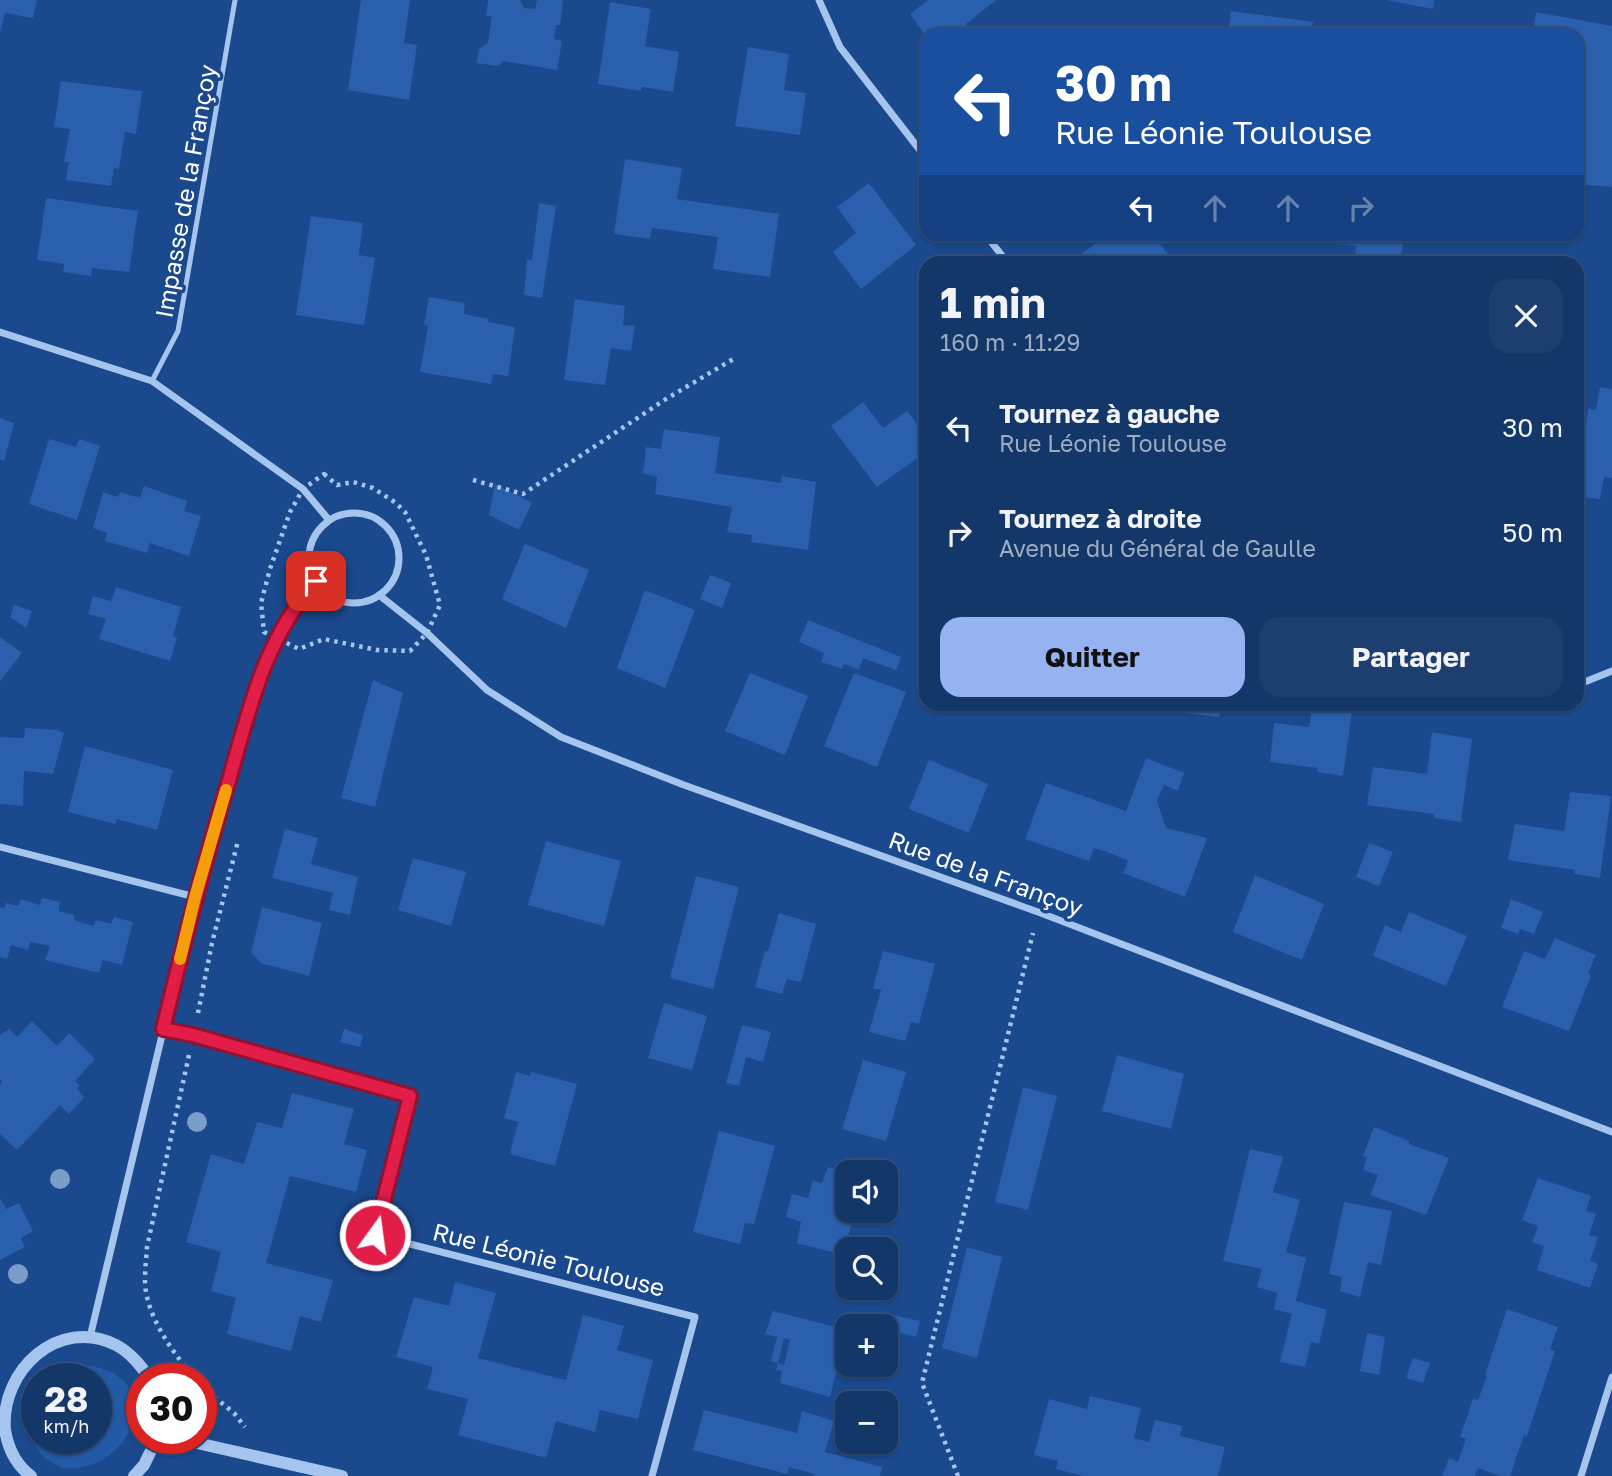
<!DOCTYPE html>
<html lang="fr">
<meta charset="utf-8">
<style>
:root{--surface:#14376a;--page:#1d3f70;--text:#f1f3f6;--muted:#9dacc1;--line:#33517e;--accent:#95b2f1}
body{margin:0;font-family:"Golos Text",sans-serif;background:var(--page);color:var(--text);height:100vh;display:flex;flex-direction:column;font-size:26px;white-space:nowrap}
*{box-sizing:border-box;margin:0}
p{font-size:23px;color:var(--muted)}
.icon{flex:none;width:38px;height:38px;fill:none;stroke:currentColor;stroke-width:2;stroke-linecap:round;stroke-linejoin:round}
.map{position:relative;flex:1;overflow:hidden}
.sheet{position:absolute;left:919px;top:256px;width:665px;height:455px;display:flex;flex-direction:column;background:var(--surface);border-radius:21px;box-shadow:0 2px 5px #0004,0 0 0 2px var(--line)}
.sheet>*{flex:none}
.top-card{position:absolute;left:919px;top:28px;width:665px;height:214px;border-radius:21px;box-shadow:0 2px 5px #0004,0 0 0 2px var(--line);background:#1a4fa0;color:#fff;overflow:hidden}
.tools{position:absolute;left:835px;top:1160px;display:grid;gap:14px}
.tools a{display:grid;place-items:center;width:63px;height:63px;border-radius:14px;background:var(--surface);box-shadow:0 2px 5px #0004,0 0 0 2px var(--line);font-size:35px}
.speed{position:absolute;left:21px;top:1363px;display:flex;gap:14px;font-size:35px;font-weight:700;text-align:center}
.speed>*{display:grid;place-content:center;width:91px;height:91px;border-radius:50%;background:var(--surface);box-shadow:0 2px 5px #0004,0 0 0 2px var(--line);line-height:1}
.speed small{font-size:18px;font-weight:400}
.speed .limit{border:10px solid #d22;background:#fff;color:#111}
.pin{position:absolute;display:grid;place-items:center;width:60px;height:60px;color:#fff;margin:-30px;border-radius:14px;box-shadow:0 4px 10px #0006}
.me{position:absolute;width:77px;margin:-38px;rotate:14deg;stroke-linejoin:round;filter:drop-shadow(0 0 5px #0008)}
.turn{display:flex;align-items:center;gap:24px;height:147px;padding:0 21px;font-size:32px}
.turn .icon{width:91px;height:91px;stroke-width:2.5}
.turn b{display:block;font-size:49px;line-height:60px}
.lanes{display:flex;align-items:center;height:66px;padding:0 21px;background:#0003;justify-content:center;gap:35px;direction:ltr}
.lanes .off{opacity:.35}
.round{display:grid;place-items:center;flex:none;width:74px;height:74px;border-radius:21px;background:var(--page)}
.head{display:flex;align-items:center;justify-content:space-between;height:119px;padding:0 21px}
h1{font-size:42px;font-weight:700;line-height:52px}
.button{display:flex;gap:14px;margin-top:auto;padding:14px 21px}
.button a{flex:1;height:80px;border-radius:21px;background:var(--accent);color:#111;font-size:28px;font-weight:700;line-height:80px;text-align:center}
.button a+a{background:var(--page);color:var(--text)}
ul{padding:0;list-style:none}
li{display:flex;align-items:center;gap:21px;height:105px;padding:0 21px}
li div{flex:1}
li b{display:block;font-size:26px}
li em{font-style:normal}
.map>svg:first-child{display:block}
</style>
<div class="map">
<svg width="1612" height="1476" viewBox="0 0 1612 1476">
<rect width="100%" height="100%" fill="#1a498d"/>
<!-- green -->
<path fill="#235aa7" d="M77 1364C177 1371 131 1476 63 1468 51 1463 40 1456 35 1444 26 1427 25 1405 37 1389V1438H96V1379H44L59 1369Z"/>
<!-- building -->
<g fill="#295fac">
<path d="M0 0H37L33 18 5 13 0 33Z"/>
<path d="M361 0H410L404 43 417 45 409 100 348 90Z"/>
<path d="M488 0H520L524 8 535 9 537 0H563L560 25H556L554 39 562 41 557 70 504 61 498 66 477 63 479 49 488 43 492 16H486Z"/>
<path d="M928 0H996L966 24 973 35H925L910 14Z"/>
<path d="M1386 0H1434L1433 9Z"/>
<path d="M610 2 651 9 645 46 679 52 673 92 642 87 641 91 598 84Z"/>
<path d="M1231 11 1313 22 1311 35H1228Z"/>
<path d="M1536 12 1612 26V187L1577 184V35H1533Z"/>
<path d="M748 47 789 54 784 90 806 93 800 135 735 126Z"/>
<path d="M61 81 142 91 136 134 125 132 119 169 114 168 111 186 66 180 69 162H64L70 129 54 127Z"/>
<path d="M625 159 682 168 677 199 779 214 770 277 713 269 718 237 652 228 650 239 614 234Z"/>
<path d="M869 183 916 245 861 289 833 252 856 233 837 207Z"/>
<path d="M46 198 138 211 129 272 92 268 91 276 63 272 64 264 37 260Z"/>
<path d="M539 203 556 206 542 298 524 295 527 259 532 260Z"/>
<path d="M311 216 363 223 359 255 375 258 364 325 296 315Z"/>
<path d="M1108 234H1152L1174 262H1076L1074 260Z"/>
<path d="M1341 234 1404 236 1400 262H1354L1356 246 1339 244Z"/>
<path d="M429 297 465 303 464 314 489 319 488 322 515 327 508 376 493 374 491 384 420 372 428 326 424 325Z"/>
<path d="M575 299 625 306 623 325 635 326 631 351 611 348 605 385 564 380Z"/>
<path d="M1600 387 1612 389V478L1604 477 1600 499 1577 496 1588 409 1596 410Z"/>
<path d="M863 402 883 428 907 411 926 435V452L877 487 831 426Z"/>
<path d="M0 418 14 423 4 461 0 459Z"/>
<path d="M664 429 720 437 715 473 781 483 782 476 816 482 808 550 751 542 752 535 727 532 732 507 655 494 657 477 643 473 646 447 661 449Z"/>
<path d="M49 439 76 447 79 439 100 446 77 520 29 504Z"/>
<path d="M495 484 532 503 519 530 489 515Z"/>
<path d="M144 486 187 501 184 511 201 516 189 556 150 543 147 553 105 541 107 533 93 528 103 492 118 497 120 492 140 498Z"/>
<path d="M525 544 589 570 566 628 502 599Z"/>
<path d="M710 575 731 583 722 608 700 599Z"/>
<path d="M116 587 181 607 173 636 177 638 170 661 99 639 106 619 88 614 93 596 111 601Z"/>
<path d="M645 590 695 610 665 688 617 668Z"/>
<path d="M14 605 32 611 26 628 10 617Z"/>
<path d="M808 620 901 657 896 670 863 658 859 670 844 664 842 669 821 662 824 653 799 642Z"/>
<path d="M0 637 22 653 0 681Z"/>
<path d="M750 673 808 696 785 755 725 731Z"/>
<path d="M854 673 906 692 877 767 824 746Z"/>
<path d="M373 680 403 693 375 807 341 798Z"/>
<path d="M1144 704H1221L1219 717 1143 708Z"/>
<path d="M1313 704H1353L1343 776 1317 772 1318 768 1270 762 1274 723 1309 727Z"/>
<path d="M25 728 57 730 64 733 53 774 24 771 23 806 0 804V737L24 738Z"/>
<path d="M1432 732 1472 739 1461 822 1434 818V814L1367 805 1373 767 1427 774Z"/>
<path d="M85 746 173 770 157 830 117 819 115 824 68 812Z"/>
<path d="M1146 758 1184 773 1178 791 1164 785 1157 801 1166 828 1207 838 1185 897 1123 873 1128 861 1110 853 1094 848 1089 861 1025 839 1046 783 1126 811Z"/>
<path d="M929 760 988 784 969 833 909 809Z"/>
<path d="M1570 792 1611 796 1600 878 1574 874 1575 870 1508 860 1515 824 1564 831Z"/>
<path d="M285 829 318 838 311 864 358 877 350 915 329 910 333 893 272 878Z"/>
<path d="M546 841 621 861 604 926 528 905Z"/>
<path d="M1369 843 1393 852 1379 886 1356 877Z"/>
<path d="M413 858 466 872 451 926 398 910Z"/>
<path d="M1255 875 1324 904 1302 960 1233 932Z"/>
<path d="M696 876 739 887 713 989 670 978Z"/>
<path d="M42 898 60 902 59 911 74 915V920L93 926 96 920 111 924 114 917 133 922 122 965 103 960 99 973 45 960 50 946 30 942 28 950 11 945 7 959 0 957V907L4 908 6 903 18 906 21 899 40 905Z"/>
<path d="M1511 899 1543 912 1534 934 1520 929 1518 934 1501 928Z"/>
<path d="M262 907 322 923 309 976 261 963 251 953Z"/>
<path d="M1409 912 1467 936 1446 986 1373 956 1385 925 1401 932Z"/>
<path d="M779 913 816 924 801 982 787 979 782 994 755 987 765 951H768Z"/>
<path d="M1555 938 1596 955 1588 973 1591 976 1569 1031 1502 1007 1524 951 1545 959Z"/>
<path d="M883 951 935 964 919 1024 911 1022 905 1041 869 1032 881 990 873 988Z"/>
<path d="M664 1003 707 1016 692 1070 648 1058Z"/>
<path d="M32 1021 57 1046 69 1033 95 1059 75 1081 80 1086 77 1088 84 1098 69 1114 60 1105 17 1150 0 1134V1085L2 1082 0 1079V1035L9 1029 17 1037Z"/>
<path d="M742 1025 771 1032 763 1062 746 1057 739 1086 726 1083Z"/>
<path d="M344 1029 363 1035 360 1047 340 1042Z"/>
<path d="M1117 1055 1184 1074 1171 1129 1102 1111Z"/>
<path d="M863 1060 906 1072 886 1141 842 1129Z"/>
<path d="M516 1072 530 1076 531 1072 577 1084 555 1166 510 1154 518 1122 504 1118Z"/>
<path d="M1023 1087 1057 1096 1028 1210 995 1202Z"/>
<path d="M292 1093 354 1109 344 1144 367 1150 356 1192 290 1176 266 1263 333 1280 321 1322 300 1316 291 1351 227 1334 236 1298 211 1291 221 1252 186 1242 211 1154 244 1164 257 1122 282 1128Z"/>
<path d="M1374 1127 1409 1141V1144L1449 1158 1426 1215 1370 1195 1378 1175 1363 1170 1367 1157 1363 1156Z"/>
<path d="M719 1131 775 1146 754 1224 745 1223 740 1244 693 1232Z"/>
<path d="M1250 1149 1283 1157 1273 1192 1300 1200 1286 1252 1306 1258 1296 1301 1327 1310 1319 1344 1311 1342 1305 1367 1280 1362 1292 1314 1274 1309 1277 1293 1257 1287 1262 1269 1223 1261Z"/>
<path d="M828 1167 847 1172V1211H855L843 1255 797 1243 801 1222 786 1217 792 1194 808 1198 813 1181 822 1183Z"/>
<path d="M1538 1178 1591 1196 1586 1211 1596 1214 1589 1235 1598 1237 1590 1261 1598 1264 1590 1288 1537 1270 1544 1246 1532 1242 1538 1226 1522 1220Z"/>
<path d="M0 1198 6 1209 19 1203 33 1231 21 1238 25 1247 0 1260Z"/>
<path d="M1344 1202 1392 1211 1381 1265 1368 1262 1360 1297 1340 1291 1342 1277 1329 1274Z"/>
<path d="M967 1247 1002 1257 977 1358 942 1348Z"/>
<path d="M455 1282 496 1293 478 1358 566 1380 583 1315 624 1326 617 1350 653 1360 638 1419 600 1410 595 1432 556 1421 546 1458 458 1435 468 1399 427 1389 433 1367 396 1357 414 1297 449 1306Z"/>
<path d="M1507 1309 1558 1327 1550 1349 1555 1351 1527 1436 1524 1435 1510 1476H1500L1478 1468 1475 1476H1442L1449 1458 1458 1462 1466 1439 1460 1437 1473 1399 1478 1400 1487 1376 1485 1375Z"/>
<path d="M773 1311 847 1330 830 1397 780 1383 782 1371 776 1370 778 1363 784 1365 790 1340 784 1338 778 1363 771 1361 777 1337 765 1334Z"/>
<path d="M893 1315 920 1321 916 1337 888 1329Z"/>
<path d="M1367 1333 1385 1337 1379 1375 1360 1371Z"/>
<path d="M1413 1358 1430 1363 1423 1383 1406 1378Z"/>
<path d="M1090 1396 1141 1408 1134 1438 1149 1442 1155 1420 1182 1426 1180 1436 1225 1447 1218 1476H1083L1056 1469 1058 1461 1034 1455 1049 1399 1087 1409Z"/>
<path d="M704 1410 797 1433 802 1411 834 1421 825 1452 882 1467 880 1476H813L814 1474 789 1467 787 1474 693 1450Z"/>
</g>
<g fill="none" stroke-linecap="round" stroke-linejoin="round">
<!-- path -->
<g stroke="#a6c5ee" stroke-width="4.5" stroke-dasharray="3.5 5" stroke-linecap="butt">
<path d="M324 474 337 485 353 482 373 488 396 503 405 512 426 555 440 605 427 633 410 651 377 650 324 639 299 649 264 632 261 603 270 569 290 512 303 489Z"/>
<path d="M473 480 523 494 666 399 735 358"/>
<path d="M198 1013 212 943 238 841"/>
<path d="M189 1055 147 1247C146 1264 143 1281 147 1297 154 1327 176 1356 195 1379"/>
<path d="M201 1386 234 1413 245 1427"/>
<path d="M958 1476 922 1383 1033 933"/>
</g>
<!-- service -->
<path stroke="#a6c5ee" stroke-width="5" d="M152 381 178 331 235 0"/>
<!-- minor -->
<g stroke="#a6c5ee" stroke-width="7">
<path d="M819 0 840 47 926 158"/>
<path d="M985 234 1007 262"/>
<path d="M0 332 152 381 303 489 329 520"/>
<circle cx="354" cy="558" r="45"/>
<path d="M379 595 427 633 487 690 561 737 684 785 1038 912 1612 1132"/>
<path d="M1577 685 1612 671"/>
<path d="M0 847 195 897"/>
<path d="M163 1029 193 1035 410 1096 375 1235 695 1317 652 1476"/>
<path d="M90 1337 195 897 259 676 297 602 315 581"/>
<path d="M1581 1476 1612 1377"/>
</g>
<!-- tertiary -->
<g stroke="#a6c5ee" stroke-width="12">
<path d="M175 1438 342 1476"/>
<path d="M31 1476C16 1465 8 1448 5 1430 0 1370 59 1316 116 1345 131 1353 141 1366 150 1379"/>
<path d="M134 1476 144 1465 157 1438"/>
</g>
</g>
<!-- trees -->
<g fill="#7c9cc9">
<circle cx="197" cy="1122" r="10"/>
<circle cx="60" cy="1179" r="10"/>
<circle cx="18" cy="1274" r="10"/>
</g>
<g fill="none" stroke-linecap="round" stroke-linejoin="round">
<!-- route casing -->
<g stroke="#92132f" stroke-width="18">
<path id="route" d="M316 581C264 640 250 707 229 780 204 863 183 946 163 1029L193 1035 410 1096 375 1235"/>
</g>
<!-- route -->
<use href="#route" stroke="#e11d48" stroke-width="12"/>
<!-- slow -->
<path stroke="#f59e0b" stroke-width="12" d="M180 959 195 897 226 790"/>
</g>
<g text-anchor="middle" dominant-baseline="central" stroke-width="7" stroke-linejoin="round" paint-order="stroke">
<!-- street labels -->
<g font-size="24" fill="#fff" stroke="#1a498d">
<text transform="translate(185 191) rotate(-80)">Impasse de la Françoy</text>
<text transform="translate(986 873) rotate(20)">Rue de la Françoy</text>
<text transform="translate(549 1259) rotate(14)">Rue Léonie Toulouse</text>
</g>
</g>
</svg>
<div class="tools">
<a><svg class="icon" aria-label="sound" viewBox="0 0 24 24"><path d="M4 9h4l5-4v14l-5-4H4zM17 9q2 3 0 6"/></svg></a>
<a><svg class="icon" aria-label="search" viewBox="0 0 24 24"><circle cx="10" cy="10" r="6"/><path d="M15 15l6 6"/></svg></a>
<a>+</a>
<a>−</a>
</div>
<div class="speed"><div>28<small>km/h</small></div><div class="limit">30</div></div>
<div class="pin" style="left:316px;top:581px;background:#d93025"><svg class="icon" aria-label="arrive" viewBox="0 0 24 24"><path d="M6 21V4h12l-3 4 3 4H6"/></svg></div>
<svg class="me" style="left:375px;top:1235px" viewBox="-20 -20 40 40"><circle r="17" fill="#e11d48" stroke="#fff" stroke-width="3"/><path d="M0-11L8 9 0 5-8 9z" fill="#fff"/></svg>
<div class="top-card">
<div class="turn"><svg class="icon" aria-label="left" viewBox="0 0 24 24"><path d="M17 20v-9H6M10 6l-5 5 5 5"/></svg><div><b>30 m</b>Rue Léonie Toulouse</div></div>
<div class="lanes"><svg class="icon" aria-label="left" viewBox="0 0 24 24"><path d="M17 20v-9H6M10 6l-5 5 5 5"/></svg><svg class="icon off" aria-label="ahead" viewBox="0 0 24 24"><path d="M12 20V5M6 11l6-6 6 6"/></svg><svg class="icon off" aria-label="ahead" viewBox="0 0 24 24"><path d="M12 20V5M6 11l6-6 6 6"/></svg><svg class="icon off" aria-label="right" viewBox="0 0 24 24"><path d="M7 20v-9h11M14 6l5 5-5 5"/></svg></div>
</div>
<section class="sheet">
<div class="head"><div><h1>1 min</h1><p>160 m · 11:29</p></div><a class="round"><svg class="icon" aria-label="close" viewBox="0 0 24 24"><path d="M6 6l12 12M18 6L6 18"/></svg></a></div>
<ul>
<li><svg class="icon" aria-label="left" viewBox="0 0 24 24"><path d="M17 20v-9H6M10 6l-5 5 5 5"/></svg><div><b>Tournez à gauche</b><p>Rue Léonie Toulouse</p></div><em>30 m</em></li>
<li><svg class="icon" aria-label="right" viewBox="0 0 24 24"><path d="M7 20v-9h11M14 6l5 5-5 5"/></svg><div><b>Tournez à droite</b><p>Avenue du Général de Gaulle</p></div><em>50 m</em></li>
</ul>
<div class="button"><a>Quitter</a><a>Partager</a></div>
</section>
</div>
